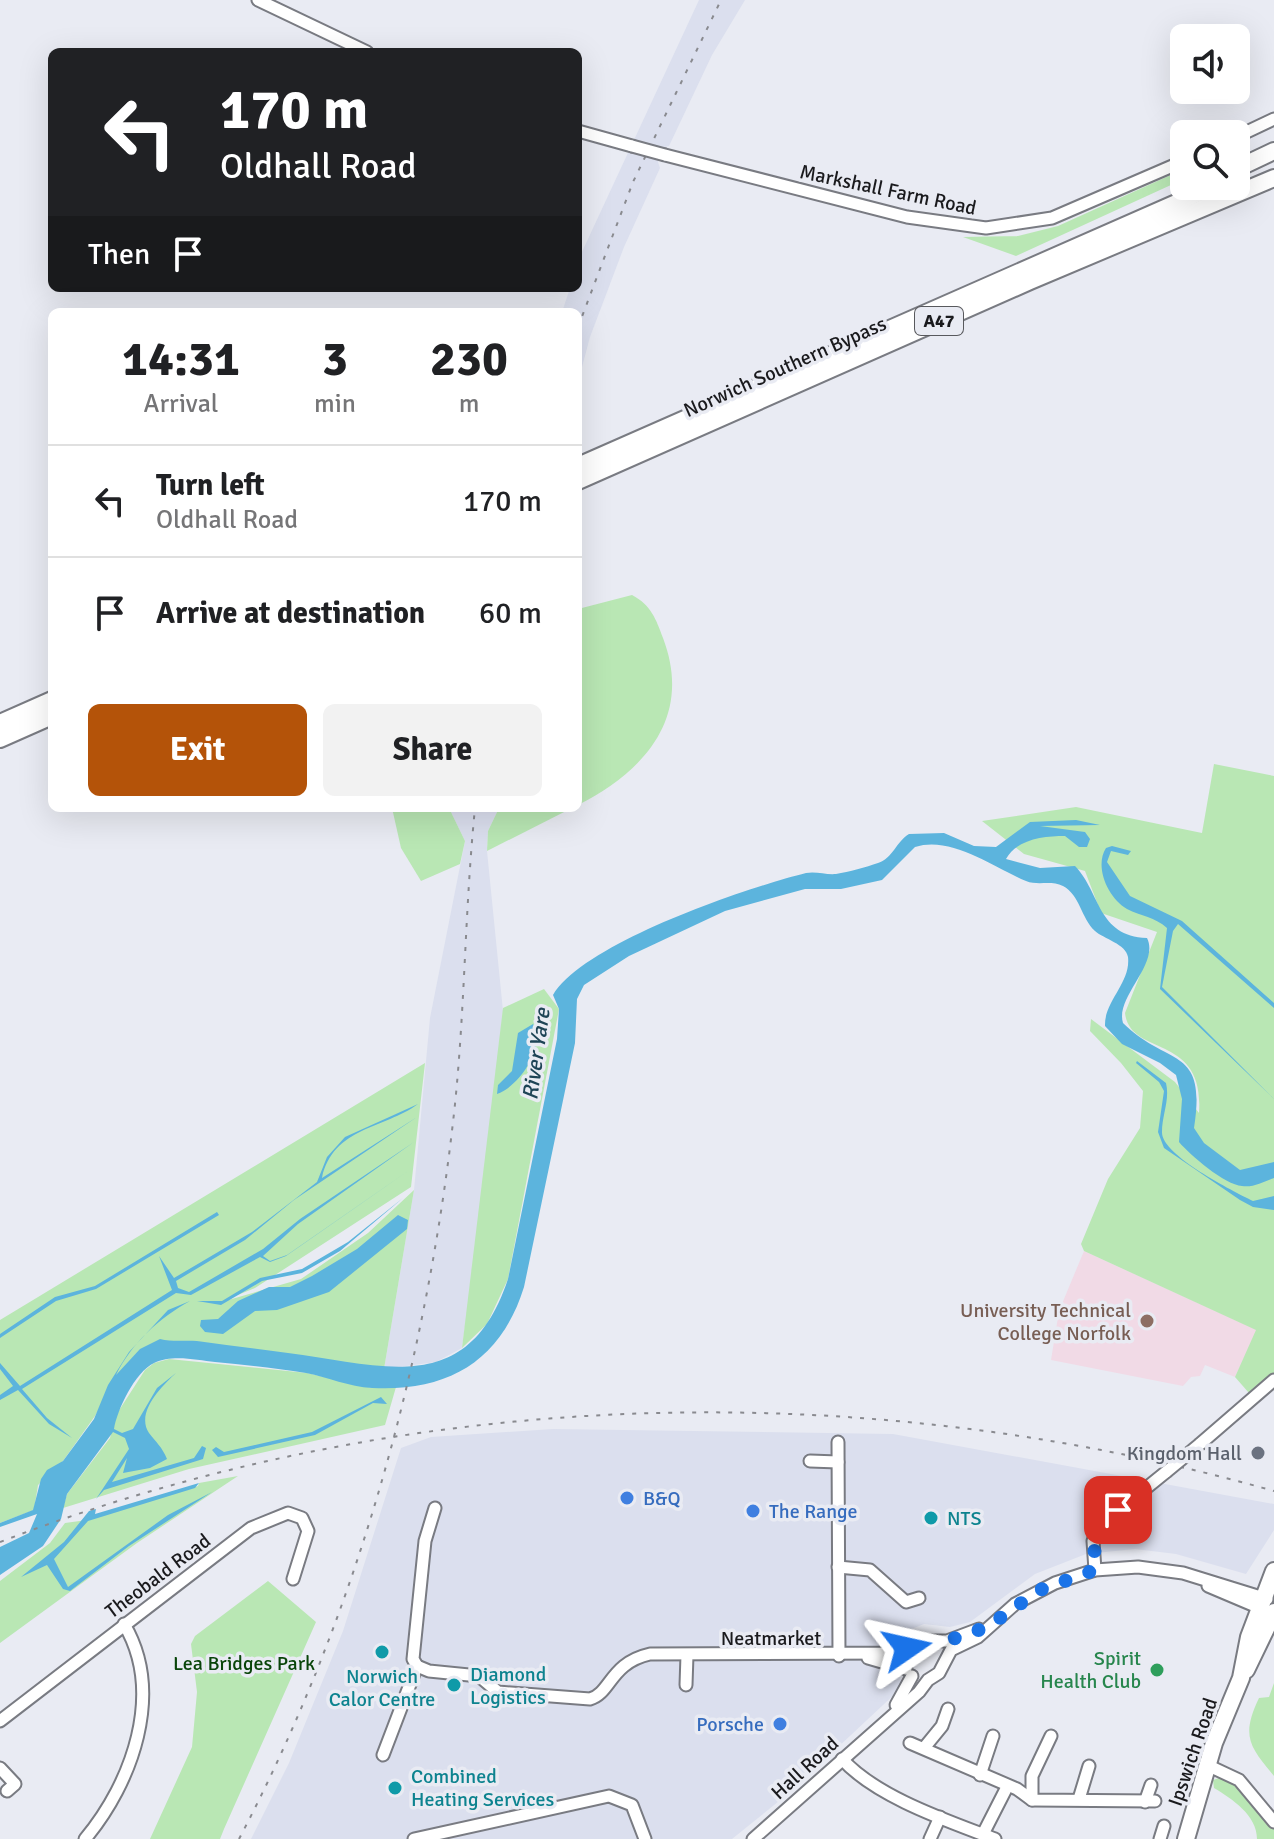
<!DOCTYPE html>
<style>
:root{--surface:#fff;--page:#f2f2f2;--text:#202124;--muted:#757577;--line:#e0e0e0;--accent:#b45309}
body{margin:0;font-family:Signika,sans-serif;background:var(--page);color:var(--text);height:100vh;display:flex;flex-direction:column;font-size:30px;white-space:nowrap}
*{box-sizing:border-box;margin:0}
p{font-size:26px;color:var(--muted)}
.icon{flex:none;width:44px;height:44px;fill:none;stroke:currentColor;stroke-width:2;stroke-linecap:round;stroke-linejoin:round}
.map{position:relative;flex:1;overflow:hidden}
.panel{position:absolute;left:48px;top:308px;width:534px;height:504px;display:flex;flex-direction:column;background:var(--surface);border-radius:12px;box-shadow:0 8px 32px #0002}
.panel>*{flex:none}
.banner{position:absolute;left:48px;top:48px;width:534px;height:244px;border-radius:12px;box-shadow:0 8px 32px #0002;background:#202124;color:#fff;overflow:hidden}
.controls{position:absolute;left:1170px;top:24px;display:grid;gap:16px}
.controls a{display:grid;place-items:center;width:80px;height:80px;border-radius:12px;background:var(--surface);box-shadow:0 8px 32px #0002;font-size:40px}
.pin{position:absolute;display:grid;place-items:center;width:68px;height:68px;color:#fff;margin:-34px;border-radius:16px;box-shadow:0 4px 12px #0006}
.me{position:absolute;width:88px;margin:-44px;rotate:79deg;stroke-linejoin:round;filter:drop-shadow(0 0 6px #0008)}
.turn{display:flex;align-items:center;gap:28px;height:168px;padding:0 40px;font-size:36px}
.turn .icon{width:104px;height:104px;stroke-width:2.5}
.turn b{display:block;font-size:56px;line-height:68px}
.then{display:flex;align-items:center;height:76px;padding:0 40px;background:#0003;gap:16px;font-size:30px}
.eta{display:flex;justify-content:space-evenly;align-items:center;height:136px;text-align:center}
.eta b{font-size:48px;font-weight:800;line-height:56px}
.primary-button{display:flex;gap:16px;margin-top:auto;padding:16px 40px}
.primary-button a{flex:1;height:92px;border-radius:12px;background:var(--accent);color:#fff;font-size:32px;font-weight:800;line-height:92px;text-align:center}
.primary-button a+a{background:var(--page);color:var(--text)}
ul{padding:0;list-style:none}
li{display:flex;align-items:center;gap:24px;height:112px;padding:0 40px;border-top:2px solid var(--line)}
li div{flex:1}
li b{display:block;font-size:30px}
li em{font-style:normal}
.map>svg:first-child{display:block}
</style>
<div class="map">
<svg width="1274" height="1839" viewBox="0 0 1274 1839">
<rect width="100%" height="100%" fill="#e9ebf3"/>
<!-- built -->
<g fill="#dbdfee">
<path d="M699 0H745L712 55 669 146 664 147 658 162 660 168 624 247 590 337 578 382V312H562L570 288H578L581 254Z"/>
<path d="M449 808H499L488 831 487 851 503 1011 482 1207 462 1348 436 1362 384 1369 414 1190 430 1018 465 841Z"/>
<path d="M553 1429 893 1434 1274 1504V1530L1246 1574 1176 1554 1135 1549 1086 1554 1035 1574 970 1622 950 1627 924 1624 904 1632 898 1637 897 1673 902 1682 898 1691 789 1793 732 1839H251L289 1763 343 1631 401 1448 431 1437Z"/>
</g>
<!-- education -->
<path fill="#f1dae6" d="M1084 1251 1257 1330 1235 1377 1205 1365 1200 1376 1191 1377 1183 1386 1051 1360 1059 1311Z"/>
<!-- green -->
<g fill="#b9e7b4">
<path d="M1184 169V179L1016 256 963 237 1018 236 1058 226Z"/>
<path d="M632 595C651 605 656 619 663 638 693 717 645 771 578 805V609Z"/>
<path d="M1214 764 1274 776V1373L1249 1393 1235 1377 1256 1330 1084 1251 1081 1244 1108 1179 1140 1128 1143 1091 1121 1063 1090 1031 1091 1019 1175 1082 1199 1113C1205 1032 1130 1058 1125 1013L1157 932 1101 913 1085 871 1024 854 982 821 1076 807 1202 833Z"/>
<path d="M392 808H449L465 841 460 864 421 881 401 848Z"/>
<path d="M499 808H572L487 851 488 831Z"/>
<path d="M544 989 559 1009 508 1279 487 1324 462 1348 503 1008Z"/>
<path d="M425 1063 411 1187 255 1288 218 1303 301 1279 368 1233 414 1190 384 1369 193 1341H170L116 1377 95 1416 63 1461 38 1485 34 1510 0 1523V1320Z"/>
<path d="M169 1359 307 1373 372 1388 396 1387 385 1425 189 1469 63 1508 67 1494 110 1438 116 1415 145 1370 154 1363Z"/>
<path d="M238 1476 137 1543 0 1643V1581L50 1543 65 1523 87 1520 198 1486 199 1483Z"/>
<path d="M268 1581 316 1622 224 1829 220 1839H150L192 1747 197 1692 191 1644 195 1636Z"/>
<path d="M1274 1683V1776C1249 1746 1241 1736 1259 1698L1269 1697Z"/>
<path d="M1219 1778 1234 1783 1274 1829V1839H1257C1257 1815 1232 1799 1214 1788L1213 1780Z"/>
</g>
<!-- water -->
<g fill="#5cb4dd">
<path d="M1076 820 1100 825 1040 826 1085 832 1090 839 1087 847H1079L1065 836C1044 836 1017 839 1006 859L1040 868 1075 866C1101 893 1097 936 1147 938 1160 964 1115 997 1123 1023 1169 1068 1207 1045 1194 1128L1204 1143 1240 1170 1274 1162V1178C1264 1181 1253 1188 1242 1186 1225 1185 1190 1155 1179 1142L1182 1099 1176 1075 1160 1063 1122 1044 1105 1026C1104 1001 1131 983 1128 957 1126 944 1104 939 1095 931 1081 918 1080 895 1063 886 1051 880 1038 886 1026 881 995 868 951 835 915 847L882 880 841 889H805L725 911 629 956 584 985 577 999 575 1043 524 1287C501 1361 448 1392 372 1388 349 1387 328 1377 306 1373 276 1368 245 1365 215 1362 197 1360 172 1354 154 1363 135 1372 117 1410 114 1429L122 1433 133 1429 157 1388 176 1373C163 1385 135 1412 149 1433 156 1442 162 1447 167 1459L150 1468 123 1473 127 1458 112 1482 194 1458 202 1446 206 1448 203 1459 104 1490 96 1499 129 1449 125 1438 113 1432 67 1494 61 1519 43 1546 0 1575V1547L29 1533 37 1514 0 1527V1523L33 1510 41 1479 47 1470 63 1461 94 1419 108 1385 129 1352 168 1310 190 1301C159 1318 132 1343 116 1375L140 1349 160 1339C172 1342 185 1340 197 1341 227 1345 258 1349 288 1353 383 1365 468 1399 508 1279L557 1039 559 1009 553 995C584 943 746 888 806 873 816 871 826 875 836 874 849 872 866 867 878 863 893 858 896 842 909 834L944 833 974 846 996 847 1030 822Z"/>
<path d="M1112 846 1131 851 1128 855 1111 851 1107 862 1130 896 1182 921 1274 1003V1008L1178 924 1173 931 1162 987 1274 1099 1160 989 1167 928C1155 917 1141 916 1127 909 1108 898 1094 867 1106 848Z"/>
<path d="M533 1024C546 1046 520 1086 497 1094L498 1085 512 1071 518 1033Z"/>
<path d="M1137 1061 1166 1083C1170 1100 1162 1115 1162 1132 1161 1155 1233 1191 1253 1201L1274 1196V1210L1253 1207 1240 1200 1164 1148 1158 1132 1164 1091 1159 1082 1136 1063Z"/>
<path d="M418 1104C384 1129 333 1127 322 1178L417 1117 294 1200 245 1240 176 1281 178 1288 189 1292 263 1249 300 1219 414 1142 298 1224 263 1256 270 1261 287 1255 408 1171 286 1256 270 1262 260 1257 191 1295 176 1293 22 1389 47 1418 72 1438 49 1424 18 1390 0 1400V1395L13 1386 0 1369V1363L20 1386 172 1290 159 1256 174 1278 252 1232 317 1182 327 1157 345 1137Z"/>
<path d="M403 1198 340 1251 302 1273 262 1281 221 1305 197 1301H222L260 1278 302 1269 348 1242Z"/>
<path d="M217 1212 219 1215 96 1289 56 1301 0 1338V1334L55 1297 95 1286Z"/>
<path d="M398 1215 408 1220 407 1229 329 1292 277 1310 255 1311 223 1334 205 1332 200 1326 201 1320 218 1319 238 1301 269 1287H290L312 1276 357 1249Z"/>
<path d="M381 1397 387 1404 373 1403 315 1435 218 1457 212 1450 216 1447 224 1452 312 1432Z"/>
<path d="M199 1483 195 1488 88 1521 54 1559 68 1587 168 1515 212 1492 129 1546 70 1591 63 1589 47 1565 21 1577 64 1542 89 1511 96 1509 95 1514Z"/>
</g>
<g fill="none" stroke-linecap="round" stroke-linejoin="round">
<!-- minor casing -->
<g stroke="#797b82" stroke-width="15">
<g id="minor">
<path d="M258 0 367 52"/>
<path d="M578 131 632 146"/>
<path d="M1236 137 1274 119"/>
<path d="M665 155 907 217 986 228 1052 218 1184 161"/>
<path d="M838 1442 839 1656"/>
<path d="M1200 1444 1274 1380"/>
<path d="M810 1461 838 1462"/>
<path d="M838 1567 870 1570 906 1602 919 1598"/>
<path d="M1095 1570 1093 1541 1098 1527 1166 1472"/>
<path d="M1208 1586 1260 1608"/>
<path d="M868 1658 906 1669"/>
<path d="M417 1666 429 1671 479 1676 498 1692 590 1699C611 1693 610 1663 650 1654L895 1653 917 1641H947L979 1629"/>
<path d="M686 1685 687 1655"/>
<path d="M896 1705 912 1676"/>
<path d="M0 1721 251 1528 288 1513 302 1518 308 1531 293 1579"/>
<path d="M910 1743 1017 1789 1032 1800 1155 1801"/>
<path d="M924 1748 942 1726 948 1709"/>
<path d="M383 1755 417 1666 413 1659 425 1541 435 1508"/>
<path d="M842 1759C876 1797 948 1821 995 1839"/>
<path d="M1207 1765 1239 1780 1274 1822"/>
<path d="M0 1768 15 1784 7 1791"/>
<path d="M980 1775 993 1736"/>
<path d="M1079 1799 1089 1766"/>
<path d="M1032 1800V1776L1051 1736"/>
<path d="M1145 1802 1151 1785"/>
<path d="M983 1834 1007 1787"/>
<path d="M85 1839C132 1783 165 1693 124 1624"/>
<path d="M414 1839 609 1796 632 1805 645 1839"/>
<path d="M753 1839 919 1692 928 1680 939 1673 951 1650 978 1637 1015 1604 1055 1583 1095 1570 1138 1567 1183 1573 1267 1599"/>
<path d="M930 1839 940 1817"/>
<path d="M1160 1839 1164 1826"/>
</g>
</g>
<!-- highway casing -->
<g stroke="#797b82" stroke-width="20">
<g id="highway">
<path d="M1236 169 1274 151"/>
<path d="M578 466 1215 186"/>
<path d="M578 481 1030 281 1274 178"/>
<path d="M0 723 52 700"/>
<path d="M0 739 52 716"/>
<path d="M1246 1670 1274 1612"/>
<path d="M1186 1839 1214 1743 1241 1678 1249 1637 1274 1571"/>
</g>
</g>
<!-- minor -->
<use href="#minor" stroke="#fff" stroke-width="11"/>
<!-- highway -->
<use href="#highway" stroke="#fff" stroke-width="16"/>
<!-- rail -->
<g stroke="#898a8f" stroke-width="2" stroke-dasharray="4 8" stroke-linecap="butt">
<path d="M578 327 633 182 721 0"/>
<path d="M0 1542C406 1386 856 1373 1274 1491"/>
<path d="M239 1839C358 1613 428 1358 455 1104 465 1006 465 907 475 808"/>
</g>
<!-- minor-bridge casing -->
<g stroke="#797b82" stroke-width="15" stroke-linecap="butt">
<g id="minor-bridge">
<path d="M632 146 665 155"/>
<path d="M1166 1472 1200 1444"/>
</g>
</g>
<!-- minor-bridge -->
<use href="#minor-bridge" stroke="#fff" stroke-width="11"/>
</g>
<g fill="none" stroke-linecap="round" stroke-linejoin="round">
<!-- route -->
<path stroke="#1a73e8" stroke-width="14" stroke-dasharray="0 25.2" d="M907 1648 917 1641H947L987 1627 1040 1590 1095 1570 1094 1533 1118 1510"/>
</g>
<!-- markers -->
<circle fill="#8d6e63" stroke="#e9ebf3" stroke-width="3" cx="1147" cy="1321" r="8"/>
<circle fill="#6b7280" stroke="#e9ebf3" stroke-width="3" cx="1258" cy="1453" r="8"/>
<g fill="#3f7fe0" stroke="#e9ebf3" stroke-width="3">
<circle cx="627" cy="1498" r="8"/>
<circle cx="753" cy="1511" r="8"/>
<circle cx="780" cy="1724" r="8"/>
</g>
<g fill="#0f9aa8" stroke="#e9ebf3" stroke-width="3">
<circle cx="931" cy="1518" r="8"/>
<circle cx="382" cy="1652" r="8"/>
<circle cx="454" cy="1685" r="8"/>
<circle cx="395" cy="1788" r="8"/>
</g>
<circle fill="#2e9e5b" stroke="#e9ebf3" stroke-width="3" cx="1157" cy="1670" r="8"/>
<g text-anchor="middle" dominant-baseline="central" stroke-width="7" stroke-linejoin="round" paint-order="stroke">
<!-- shield labels -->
<rect fill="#e9ebf3" stroke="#58595d" stroke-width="2" x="915" y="307" width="48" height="28" rx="6"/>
<g font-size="18" font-weight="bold" fill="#1a1a1d">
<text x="939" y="321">A47</text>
</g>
<!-- street labels -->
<g font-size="20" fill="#1a1a1d" stroke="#e9ebf3">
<text transform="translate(888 190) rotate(12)">Markshall Farm Road</text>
<text transform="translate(785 367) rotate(-24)">Norwich Southern Bypass</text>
<text transform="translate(158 1576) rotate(-37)">Theobald Road</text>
<text x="771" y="1638">Neatmarket</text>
<text transform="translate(1193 1752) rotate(-71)">Ipswich Road</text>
<text transform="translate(805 1768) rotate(-42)">Hall Road</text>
</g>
<!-- education labels -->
<g font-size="20" fill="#785e54" stroke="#e9ebf3" text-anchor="end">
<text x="1131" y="1310">University Technical<tspan x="1131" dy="23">College Norfolk</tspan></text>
</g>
<!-- worship labels -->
<g font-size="20" fill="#5b616d" stroke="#e9ebf3" text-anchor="end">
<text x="1242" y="1453">Kingdom Hall</text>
</g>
<!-- shop labels -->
<g font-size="20" fill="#366cbe" stroke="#e9ebf3" text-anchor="start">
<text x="643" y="1498">B&amp;Q</text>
<text x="769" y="1511">The Range</text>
<text x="764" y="1724" text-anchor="end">Porsche</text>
</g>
<!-- culture labels -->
<g font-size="20" fill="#0d838f" stroke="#e9ebf3" text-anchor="start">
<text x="947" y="1518">NTS</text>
<text x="470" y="1674">Diamond<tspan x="470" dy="23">Logistics</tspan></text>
<text x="382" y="1676" text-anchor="middle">Norwich<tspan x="382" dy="23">Calor Centre</tspan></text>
<text x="411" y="1776">Combined<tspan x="411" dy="23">Heating Services</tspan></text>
</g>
<!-- leisure labels -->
<g font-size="20" fill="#27864d" stroke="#e9ebf3" text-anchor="end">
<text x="1141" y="1658">Spirit<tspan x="1141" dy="23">Health Club</tspan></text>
</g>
<!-- park labels -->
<g font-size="20" fill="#094509" stroke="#e9ebf3">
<text x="244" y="1663">Lea Bridges Park</text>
</g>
<!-- water labels -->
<g font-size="22" font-style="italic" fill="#1e4456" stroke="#e9ebf3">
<text transform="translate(536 1054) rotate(-82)">River Yare</text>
</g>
</g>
</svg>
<div class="controls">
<a><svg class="icon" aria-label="sound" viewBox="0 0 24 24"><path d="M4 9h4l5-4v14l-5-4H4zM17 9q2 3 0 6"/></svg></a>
<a><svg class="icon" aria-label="search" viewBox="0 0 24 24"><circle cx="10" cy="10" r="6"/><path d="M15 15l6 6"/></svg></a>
</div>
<div class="pin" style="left:1118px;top:1510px;background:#d93025"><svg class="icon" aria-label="arrive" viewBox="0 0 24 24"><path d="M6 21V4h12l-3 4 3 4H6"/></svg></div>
<svg class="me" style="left:907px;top:1648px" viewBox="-20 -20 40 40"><path d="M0-17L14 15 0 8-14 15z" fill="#1a73e8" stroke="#fff" stroke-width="4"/></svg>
<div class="banner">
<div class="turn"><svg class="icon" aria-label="left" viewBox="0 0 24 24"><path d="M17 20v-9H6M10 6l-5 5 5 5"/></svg><div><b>170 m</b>Oldhall Road</div></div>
<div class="then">Then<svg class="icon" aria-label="arrive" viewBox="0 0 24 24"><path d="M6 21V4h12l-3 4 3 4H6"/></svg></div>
</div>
<section class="panel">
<div class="eta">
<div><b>14:31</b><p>Arrival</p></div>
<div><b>3</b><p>min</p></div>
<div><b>230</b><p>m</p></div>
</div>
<ul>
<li><svg class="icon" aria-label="left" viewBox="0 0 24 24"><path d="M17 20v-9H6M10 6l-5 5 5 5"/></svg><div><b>Turn left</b><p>Oldhall Road</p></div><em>170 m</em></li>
<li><svg class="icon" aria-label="arrive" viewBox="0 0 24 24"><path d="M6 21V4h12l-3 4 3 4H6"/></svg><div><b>Arrive at destination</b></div><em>60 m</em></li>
</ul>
<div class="primary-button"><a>Exit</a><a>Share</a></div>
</section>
</div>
